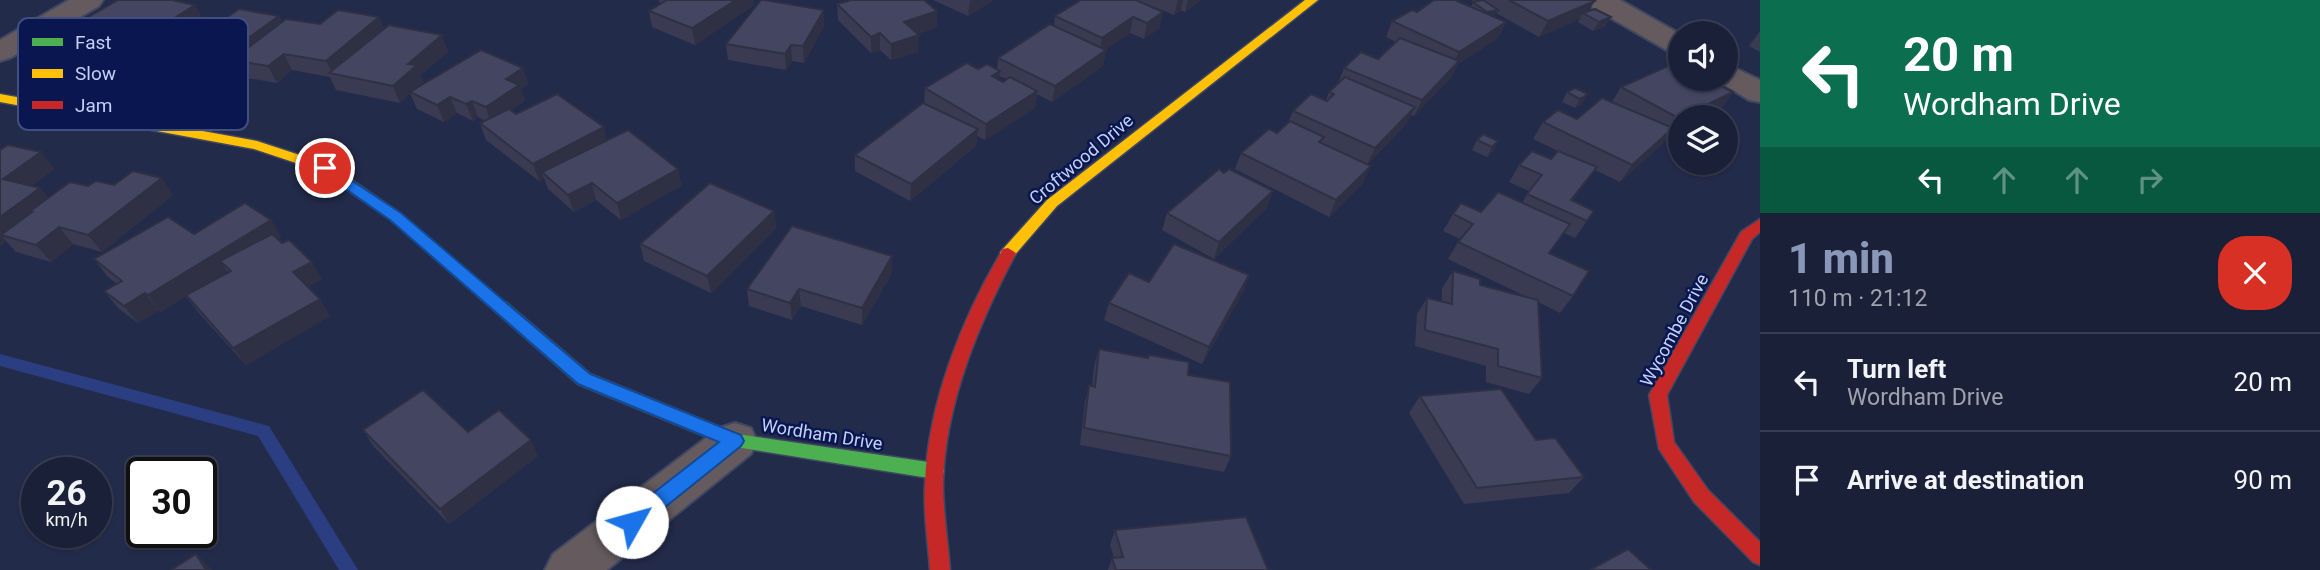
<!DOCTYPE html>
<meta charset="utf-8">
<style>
:root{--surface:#1a2038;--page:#232840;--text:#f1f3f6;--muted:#9fa3ae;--line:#383e53;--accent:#8a97b9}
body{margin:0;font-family:Roboto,sans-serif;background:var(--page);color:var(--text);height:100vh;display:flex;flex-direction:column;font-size:26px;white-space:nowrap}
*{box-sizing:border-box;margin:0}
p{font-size:23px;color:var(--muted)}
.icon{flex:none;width:38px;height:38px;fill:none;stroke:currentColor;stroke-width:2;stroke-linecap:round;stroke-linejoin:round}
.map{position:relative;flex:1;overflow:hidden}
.details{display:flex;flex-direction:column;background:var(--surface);width:560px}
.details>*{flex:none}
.top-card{background:#0b6e4f;color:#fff;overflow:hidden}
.controls{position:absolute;left:1668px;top:21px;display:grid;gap:14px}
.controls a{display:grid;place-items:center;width:70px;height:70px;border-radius:50%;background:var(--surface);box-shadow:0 2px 5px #0004,0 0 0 2px var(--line);font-size:35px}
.speed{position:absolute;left:21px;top:457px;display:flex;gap:14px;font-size:35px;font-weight:700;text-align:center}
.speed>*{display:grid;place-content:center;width:91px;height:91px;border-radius:50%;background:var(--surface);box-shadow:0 2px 5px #0004,0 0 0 2px var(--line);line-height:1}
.speed small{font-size:18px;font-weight:400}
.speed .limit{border:4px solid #111;border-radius:10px;background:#fff;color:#111}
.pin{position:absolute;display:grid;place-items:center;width:60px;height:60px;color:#fff;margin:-30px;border:4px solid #fff;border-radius:50%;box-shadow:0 2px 7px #0007}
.me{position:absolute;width:77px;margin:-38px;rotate:52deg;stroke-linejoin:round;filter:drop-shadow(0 0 5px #0008)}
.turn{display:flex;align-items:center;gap:24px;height:147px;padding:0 28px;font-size:32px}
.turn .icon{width:91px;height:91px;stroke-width:2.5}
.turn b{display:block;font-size:49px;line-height:60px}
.lanes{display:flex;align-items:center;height:66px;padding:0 28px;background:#0003;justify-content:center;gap:35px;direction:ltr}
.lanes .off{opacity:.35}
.round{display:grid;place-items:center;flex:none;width:74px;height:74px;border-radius:28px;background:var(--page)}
.overview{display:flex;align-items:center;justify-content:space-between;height:119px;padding:0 28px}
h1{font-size:42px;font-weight:800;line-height:52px;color:var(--accent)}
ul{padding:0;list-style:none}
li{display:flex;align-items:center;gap:21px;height:98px;padding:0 28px;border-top:2px solid var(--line)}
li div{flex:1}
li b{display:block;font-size:26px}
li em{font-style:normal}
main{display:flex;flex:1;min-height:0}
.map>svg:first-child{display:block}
</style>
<main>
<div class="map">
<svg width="1760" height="570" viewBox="0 0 1760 570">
<rect width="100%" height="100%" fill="#232b4a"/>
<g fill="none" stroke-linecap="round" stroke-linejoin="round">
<!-- stream -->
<path fill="#2a3e81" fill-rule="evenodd" d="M0 354 269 426 358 570H339L258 436 0 366Z"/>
<!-- street casing -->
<g stroke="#404762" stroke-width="4">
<g id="street">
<path d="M69 0H103L99 6 10 58 0 61V40Z"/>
<path d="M1586 0H1620L1680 34V55L1670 52 1590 6Z"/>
<path d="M1726 64 1760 80V102L1749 100 1715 79H1726Z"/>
<path d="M735 423 751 428 757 441 751 454 607 570H545L553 554 719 428Z"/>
</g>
</g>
<!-- fast casing -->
<g stroke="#404762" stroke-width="3">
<path id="fast" d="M501 301 507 303 590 374 737 434 935 463 942 465 944 471 942 477 935 479 729 446 578 384 495 311 493 307 495 303Z"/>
</g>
<!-- slow casing -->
<g stroke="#404762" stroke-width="3">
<g id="slow">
<path d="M1305 0H1318L1057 206 1013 257H1003L1000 253 1003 249 1047 200Z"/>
<path d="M0 94 257 141 330 165 401 214 509 307 507 311H495L391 220 320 171 254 149 0 102Z"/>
</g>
</g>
<!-- jam casing -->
<g stroke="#404762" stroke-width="3">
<g id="jam">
<path d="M1760 219V232L1752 239 1667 395 1674 442 1708 490 1760 542V565L1753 562 1694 502 1659 449 1649 395 1741 232Z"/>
<path d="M1008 248 1016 253C979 323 945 403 943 484 943 513 948 541 950 570H930C928 541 923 512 925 484 928 403 962 318 1003 249Z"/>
</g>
</g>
<!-- street -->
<use href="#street" fill="#655b5e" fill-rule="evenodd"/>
<!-- fast -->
<use href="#fast" fill="#4caf50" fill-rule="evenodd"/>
<!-- slow -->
<use href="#slow" fill="#ffc107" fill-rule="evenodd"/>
<!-- jam -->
<use href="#jam" fill="#c62828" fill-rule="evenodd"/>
</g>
<!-- wall -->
<g fill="#3a3b53" fill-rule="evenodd">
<path d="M659 0H753L754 5 695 45 652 27 649 11 660 4Z"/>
<path d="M933 0H994L968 16Z"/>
<path d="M1136 0 1160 28 1144 39 1130 33 1105 50H1106L1103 66 1052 102 1037 94 1035 108 985 140 977 136 976 146 910 201 855 171V155L924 104 925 88 978 69H997L998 58 1054 26 1055 16ZM999 76 1007 79 1003 82 999 79Z"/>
<path d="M1137 0H1201L1185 12 1181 10 1174 15Z"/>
<path d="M1471 0H1593L1588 12 1606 26 1593 31 1578 22 1580 19 1539 37 1496 13 1494 17 1506 22 1498 38 1458 64 1451 77 1414 116 1411 115 1407 123 1367 165 1363 183 1329 217 1235 169 1241 153 1277 133 1288 123 1293 111 1326 100 1329 92 1338 84 1344 68 1378 59 1396 42 1386 37 1392 21 1417 12 1471 7 1473 2H1475Z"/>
<path d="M837 4 937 27 917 34 918 52 891 60 880 50 871 53 838 20Z"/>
<path d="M824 10V26L804 63 792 61 786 70 728 60 726 44Z"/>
<path d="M279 16 282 23 320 24 379 17 384 29 448 52 420 75 423 82 414 90 523 68 528 85 521 89 525 101 511 110 516 114 607 141 682 185 621 220 596 200 574 212 548 189 544 178 539 181 486 140 480 123 485 121 478 117 473 121 457 113 444 122 417 109 410 93 400 103 336 90 330 77 292 70 277 83 242 77 237 69 228 76 202 71 192 54 198 50 193 41Z"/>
<path d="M204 21 142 62 113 55 103 41 91 38 80 22Z"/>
<path d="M1760 31V52L1749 46Z"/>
<path d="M1621 87 1733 92 1721 109 1716 111 1727 116 1726 119V117H1680V142L1668 136 1661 145 1620 182 1595 170 1572 201 1594 211 1575 238 1564 233 1550 253 1573 296 1560 313 1538 302 1542 378 1529 394 1486 382V366L1415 346 1417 314 1427 298 1442 301V288L1453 271 1480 285 1527 297 1448 259 1460 239 1443 231 1453 214 1481 212 1522 203 1529 191 1509 182 1519 165 1551 159 1558 151 1533 139 1543 122 1577 119 1612 102Z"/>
<path d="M1575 88 1582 104 1575 108 1562 102 1567 92Z"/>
<path d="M1477 140 1498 141 1493 151 1487 157 1472 150Z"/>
<path d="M0 150 41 152 54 169 31 186 40 188 48 198 88 186 114 185 173 195 102 252 73 244 51 262 16 252 6 241 0 246Z"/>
<path d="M1224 173 1267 208 1214 259 1162 230 1167 213Z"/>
<path d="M774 211 776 228 711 293 644 261 640 244Z"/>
<path d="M271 220 281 237 277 239 322 279 308 287 330 316 246 365 198 312 186 296 161 312 159 310 138 323 118 308 104 291 117 284 107 276 94 259 194 234ZM227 271 228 272 203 286Z"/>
<path d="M892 273 862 325 801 306 792 320 749 306 747 289Z"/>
<path d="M1249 275 1243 292 1202 364 1104 320 1109 303 1149 282Z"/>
<path d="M1099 349 1148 358 1149 355 1188 375 1231 456 1224 472 1080 445 1085 402 1089 385 1092 386 1094 366Z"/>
<path d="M1420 396 1536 440 1584 477 1569 493 1464 504 1409 413Z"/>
<path d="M363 430 468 432 538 456 449 524 374 447Z"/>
<path d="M1115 530 1268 570H1108L1112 558H1114L1110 545Z"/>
</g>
<!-- shaded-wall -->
<g fill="#303044">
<path d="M736 0H753L754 5 695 45 692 28Z"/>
<path d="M970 0H994L968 16Z"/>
<path d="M1178 0H1183L1181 10 1174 15Z"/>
<path d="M1188 0H1201L1185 12Z"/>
<path d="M1595 1 1586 15 1583 13 1580 19 1539 37 1548 21Z"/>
<path d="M195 5 204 21 142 62 131 45Z"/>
<path d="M824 10V26L804 63 803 46Z"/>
<path d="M1498 10 1493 19 1483 21 1487 12Z"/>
<path d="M937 11V27L903 38 904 22Z"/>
<path d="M1163 12 1160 28 1144 39 1147 23Z"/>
<path d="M279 16 287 32 232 60 237 69 228 76 218 60Z"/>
<path d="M379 17 386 33 333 74 326 61Z"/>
<path d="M1133 17 1130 33 1099 54 1102 38Z"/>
<path d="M1611 17 1606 26 1593 31 1599 22Z"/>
<path d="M1506 22 1498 38 1458 64 1451 77 1414 116 1422 100 1451 68 1459 52Z"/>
<path d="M880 33V50L871 53V37Z"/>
<path d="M442 35 448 52 420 75 423 82 400 103 393 86 408 64Z"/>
<path d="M919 35 918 52 891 60V44Z"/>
<path d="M791 45 792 61 786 70 785 54Z"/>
<path d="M1106 50 1103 66 1052 102 1055 86Z"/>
<path d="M284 54 292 70 277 83 268 66Z"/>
<path d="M523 68 528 85 521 89 525 101 491 123 486 107 506 79Z"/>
<path d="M1000 71 998 87 992 76Z"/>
<path d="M1037 91 1035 108 985 140 986 124Z"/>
<path d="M1733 92 1721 109 1703 117 1706 105Z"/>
<path d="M1588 94 1582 104 1575 108 1580 99Z"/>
<path d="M450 97 457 113 444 122 437 105Z"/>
<path d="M472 101 478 117 473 121 466 104Z"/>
<path d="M1415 107 1407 123 1367 165 1375 148Z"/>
<path d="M604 127 608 144 542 172 544 178 539 181 533 164Z"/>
<path d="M1673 128 1661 145 1620 182 1632 165Z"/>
<path d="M978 129 976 146 910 201 911 184Z"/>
<path d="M1498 141 1493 151 1487 157 1492 147Z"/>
<path d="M41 152 54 169 17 196 3 179Z"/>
<path d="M1371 166 1363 183 1329 217 1336 200Z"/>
<path d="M1597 167 1585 184 1564 211 1571 200Z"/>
<path d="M678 169 682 185 621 220 617 203Z"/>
<path d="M162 178 173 195 102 252 88 235Z"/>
<path d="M592 183 596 200 574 212 568 195Z"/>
<path d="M40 188 54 205 32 212H29L35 219 1 235 6 241 0 246V217Z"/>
<path d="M1273 191 1267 208 1214 259 1219 242Z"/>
<path d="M774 211 776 228 711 293 707 276Z"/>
<path d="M271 220 281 237 229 269 220 261 227 271 161 312 148 295Z"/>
<path d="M59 227 73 244 51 262 36 245Z"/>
<path d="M892 256V273L862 325V308Z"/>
<path d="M312 262 322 279 304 289 293 272Z"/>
<path d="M1249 275 1243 292 1202 364 1209 347Z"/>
<path d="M799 289 801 306 792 320 790 303Z"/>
<path d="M145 293 159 310 138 323 124 306Z"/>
<path d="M320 299 330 316 246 365 233 348Z"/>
<path d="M531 440 538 456 449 524 440 509Z"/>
<path d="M96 525 102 537 76 552 66 543 86 532H96Z"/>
<path d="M196 554 212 570H206Z"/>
</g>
<!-- building -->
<g fill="#444561" stroke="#303044" stroke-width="2">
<path d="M118 0H172L195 5 131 45 102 39 117 30 80 22Z"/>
<path d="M667 0H736L692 28 649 11Z"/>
<path d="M761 0H764L824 10 803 46 791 45 785 54 726 44Z"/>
<path d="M851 0H924L937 11 904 22 919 35 891 44 880 33 871 37 837 4Z"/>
<path d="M1081 0H1136L1163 12 1147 23 1133 17 1102 38 1055 16Z"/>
<path d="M1434 0H1455L1506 22 1459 52 1392 21 1412 10 1417 12Z"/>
<path d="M1483 0 1498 10 1487 12 1473 2Z"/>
<path d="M1509 0H1593L1595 1 1548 21Z"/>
<path d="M239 9 279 16 218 60 192 54 207 44 193 41Z"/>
<path d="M1595 9 1611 17 1599 22 1583 13Z"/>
<path d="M338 10 379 17 326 61 284 54 268 66 232 60 286 19 320 24Z"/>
<path d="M1050 24 1106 50 1055 86 998 58Z"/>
<path d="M389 25 442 35 408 64 417 65 393 86 329 73Z"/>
<path d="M1400 38 1459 61 1422 100 1344 68 1361 52 1378 59Z"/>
<path d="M481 50 523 68 506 79 519 85 486 107 472 101 466 104 450 97 437 105 410 92Z"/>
<path d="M967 63 978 69 987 64 1000 71 992 76 1003 82 1010 77 1037 91 986 124 925 88Z"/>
<path d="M1675 63 1680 65V79H1707L1733 92 1706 105 1727 116 1726 117H1680V119L1621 87Z"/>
<path d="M1345 77 1415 107 1375 148 1293 111 1311 94 1327 101 1334 94 1329 92Z"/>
<path d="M1575 88 1588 94 1580 99 1567 92Z"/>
<path d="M557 94 604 127 533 164 480 123 509 109 516 114Z"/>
<path d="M1602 98 1673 128 1632 165 1543 122 1558 110 1577 119Z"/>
<path d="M923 103 978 129 911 184 855 155Z"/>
<path d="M1290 121 1324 137 1319 142 1371 166 1336 200 1241 153 1269 129 1277 133Z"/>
<path d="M628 130 678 169 617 203 592 183 568 195 542 172Z"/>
<path d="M1483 134 1498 141 1492 147 1477 140Z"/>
<path d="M8 145 41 152 3 179 40 188 0 217V150Z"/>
<path d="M1532 151 1551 159 1558 151 1597 167 1571 200 1594 211 1587 221 1527 194 1542 175 1519 165Z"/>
<path d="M1219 169 1224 173 1229 169 1273 191 1219 242 1167 213Z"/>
<path d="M133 171 162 178 88 235 59 227 36 245 1 235 32 212H29L70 182 88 186 96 181 114 185Z"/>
<path d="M710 183 774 211 707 276 640 244Z"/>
<path d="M1498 192 1570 224 1549 253 1589 271 1573 296 1458 242 1473 224 1453 214 1461 203 1481 212Z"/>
<path d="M245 203 271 220 148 295 145 293 124 306 104 291 122 281 94 259 168 217 194 234Z"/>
<path d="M792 226 892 256 862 308 799 289 790 303 747 289Z"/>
<path d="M272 234 282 243 289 240 312 262 293 272 320 299 233 348 186 295 231 271 220 261Z"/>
<path d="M1174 244 1249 275 1209 347 1109 303 1129 273 1149 282Z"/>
<path d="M1453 271 1480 279V285L1538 300 1542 378 1498 366V349L1425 330 1427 298 1452 304Z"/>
<path d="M1099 349 1148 358 1149 355 1189 362 1188 375 1230 382 1231 456 1084 428 1089 385 1095 387Z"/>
<path d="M1501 389 1536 440 1555 438 1584 477 1477 488 1420 396Z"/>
<path d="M423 390 468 432 499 410 531 440 440 509 363 430Z"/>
<path d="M1246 517 1268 570H1116L1112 558 1123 557 1115 530Z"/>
<path d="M60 532H86L66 543Z"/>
<path d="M1628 549 1651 570H1590Z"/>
<path d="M196 554 206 570H171Z"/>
</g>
<!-- route -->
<path fill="#1a73e8" stroke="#114b97" stroke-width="2" d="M325 163 401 213 590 374 741 435 744 441 741 446 639 528 632 530 625 528 622 522 625 515 719 442 578 384 390 220 320 171 318 168Z"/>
<g text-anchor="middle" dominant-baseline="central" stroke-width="5" stroke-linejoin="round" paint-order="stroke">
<!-- street labels -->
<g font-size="18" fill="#c2d1f5" stroke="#0a164f">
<text transform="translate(1081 159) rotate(-40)">Croftwood Drive</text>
<text transform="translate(1674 330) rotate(-62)">Wycombe Drive</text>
<text transform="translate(822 434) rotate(9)">Wordham Drive</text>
</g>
</g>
<!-- legend -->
<rect x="18" y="18" width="230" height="112" rx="10" fill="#0a164f" stroke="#414e81" stroke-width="2"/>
<rect x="32" y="38" width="31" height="8" fill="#4caf50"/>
<rect x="32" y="69" width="31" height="9" fill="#ffc107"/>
<rect x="32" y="101" width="31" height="8" fill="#c62828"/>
<g font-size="19" fill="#c2d1f5">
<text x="75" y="49">Fast</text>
<text x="75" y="80">Slow</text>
<text x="75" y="112">Jam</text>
</g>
</svg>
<div class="controls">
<a><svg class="icon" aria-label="sound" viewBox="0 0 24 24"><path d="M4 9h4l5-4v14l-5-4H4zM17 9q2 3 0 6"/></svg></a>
<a><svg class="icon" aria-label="layers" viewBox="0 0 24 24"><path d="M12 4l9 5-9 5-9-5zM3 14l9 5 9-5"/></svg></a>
</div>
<div class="speed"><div>26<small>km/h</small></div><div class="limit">30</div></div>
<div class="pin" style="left:325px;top:168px;background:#d93025"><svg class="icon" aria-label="arrive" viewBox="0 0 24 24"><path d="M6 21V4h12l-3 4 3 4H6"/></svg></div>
<svg class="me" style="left:632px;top:522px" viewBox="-20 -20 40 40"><circle r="19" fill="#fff"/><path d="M0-13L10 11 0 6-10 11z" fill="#1a73e8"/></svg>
</div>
<section class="details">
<div class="top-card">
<div class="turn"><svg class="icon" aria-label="left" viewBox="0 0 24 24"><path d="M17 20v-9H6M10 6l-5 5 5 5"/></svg><div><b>20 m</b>Wordham Drive</div></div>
<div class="lanes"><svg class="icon" aria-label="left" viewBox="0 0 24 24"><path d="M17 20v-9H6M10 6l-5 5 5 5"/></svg><svg class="icon off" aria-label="ahead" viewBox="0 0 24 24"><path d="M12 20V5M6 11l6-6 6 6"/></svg><svg class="icon off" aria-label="ahead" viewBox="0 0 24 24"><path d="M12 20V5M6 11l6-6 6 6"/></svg><svg class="icon off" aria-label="right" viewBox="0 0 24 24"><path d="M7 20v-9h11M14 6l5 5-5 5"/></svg></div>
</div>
<div class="overview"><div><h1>1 min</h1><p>110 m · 21:12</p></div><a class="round" style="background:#d93025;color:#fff"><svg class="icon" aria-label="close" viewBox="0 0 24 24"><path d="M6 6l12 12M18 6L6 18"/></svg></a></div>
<ul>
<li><svg class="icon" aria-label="left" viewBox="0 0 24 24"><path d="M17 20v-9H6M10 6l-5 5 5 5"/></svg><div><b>Turn left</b><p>Wordham Drive</p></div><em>20 m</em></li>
<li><svg class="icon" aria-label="arrive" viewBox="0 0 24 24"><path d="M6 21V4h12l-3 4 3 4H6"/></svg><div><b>Arrive at destination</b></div><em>90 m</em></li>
</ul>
</section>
</main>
